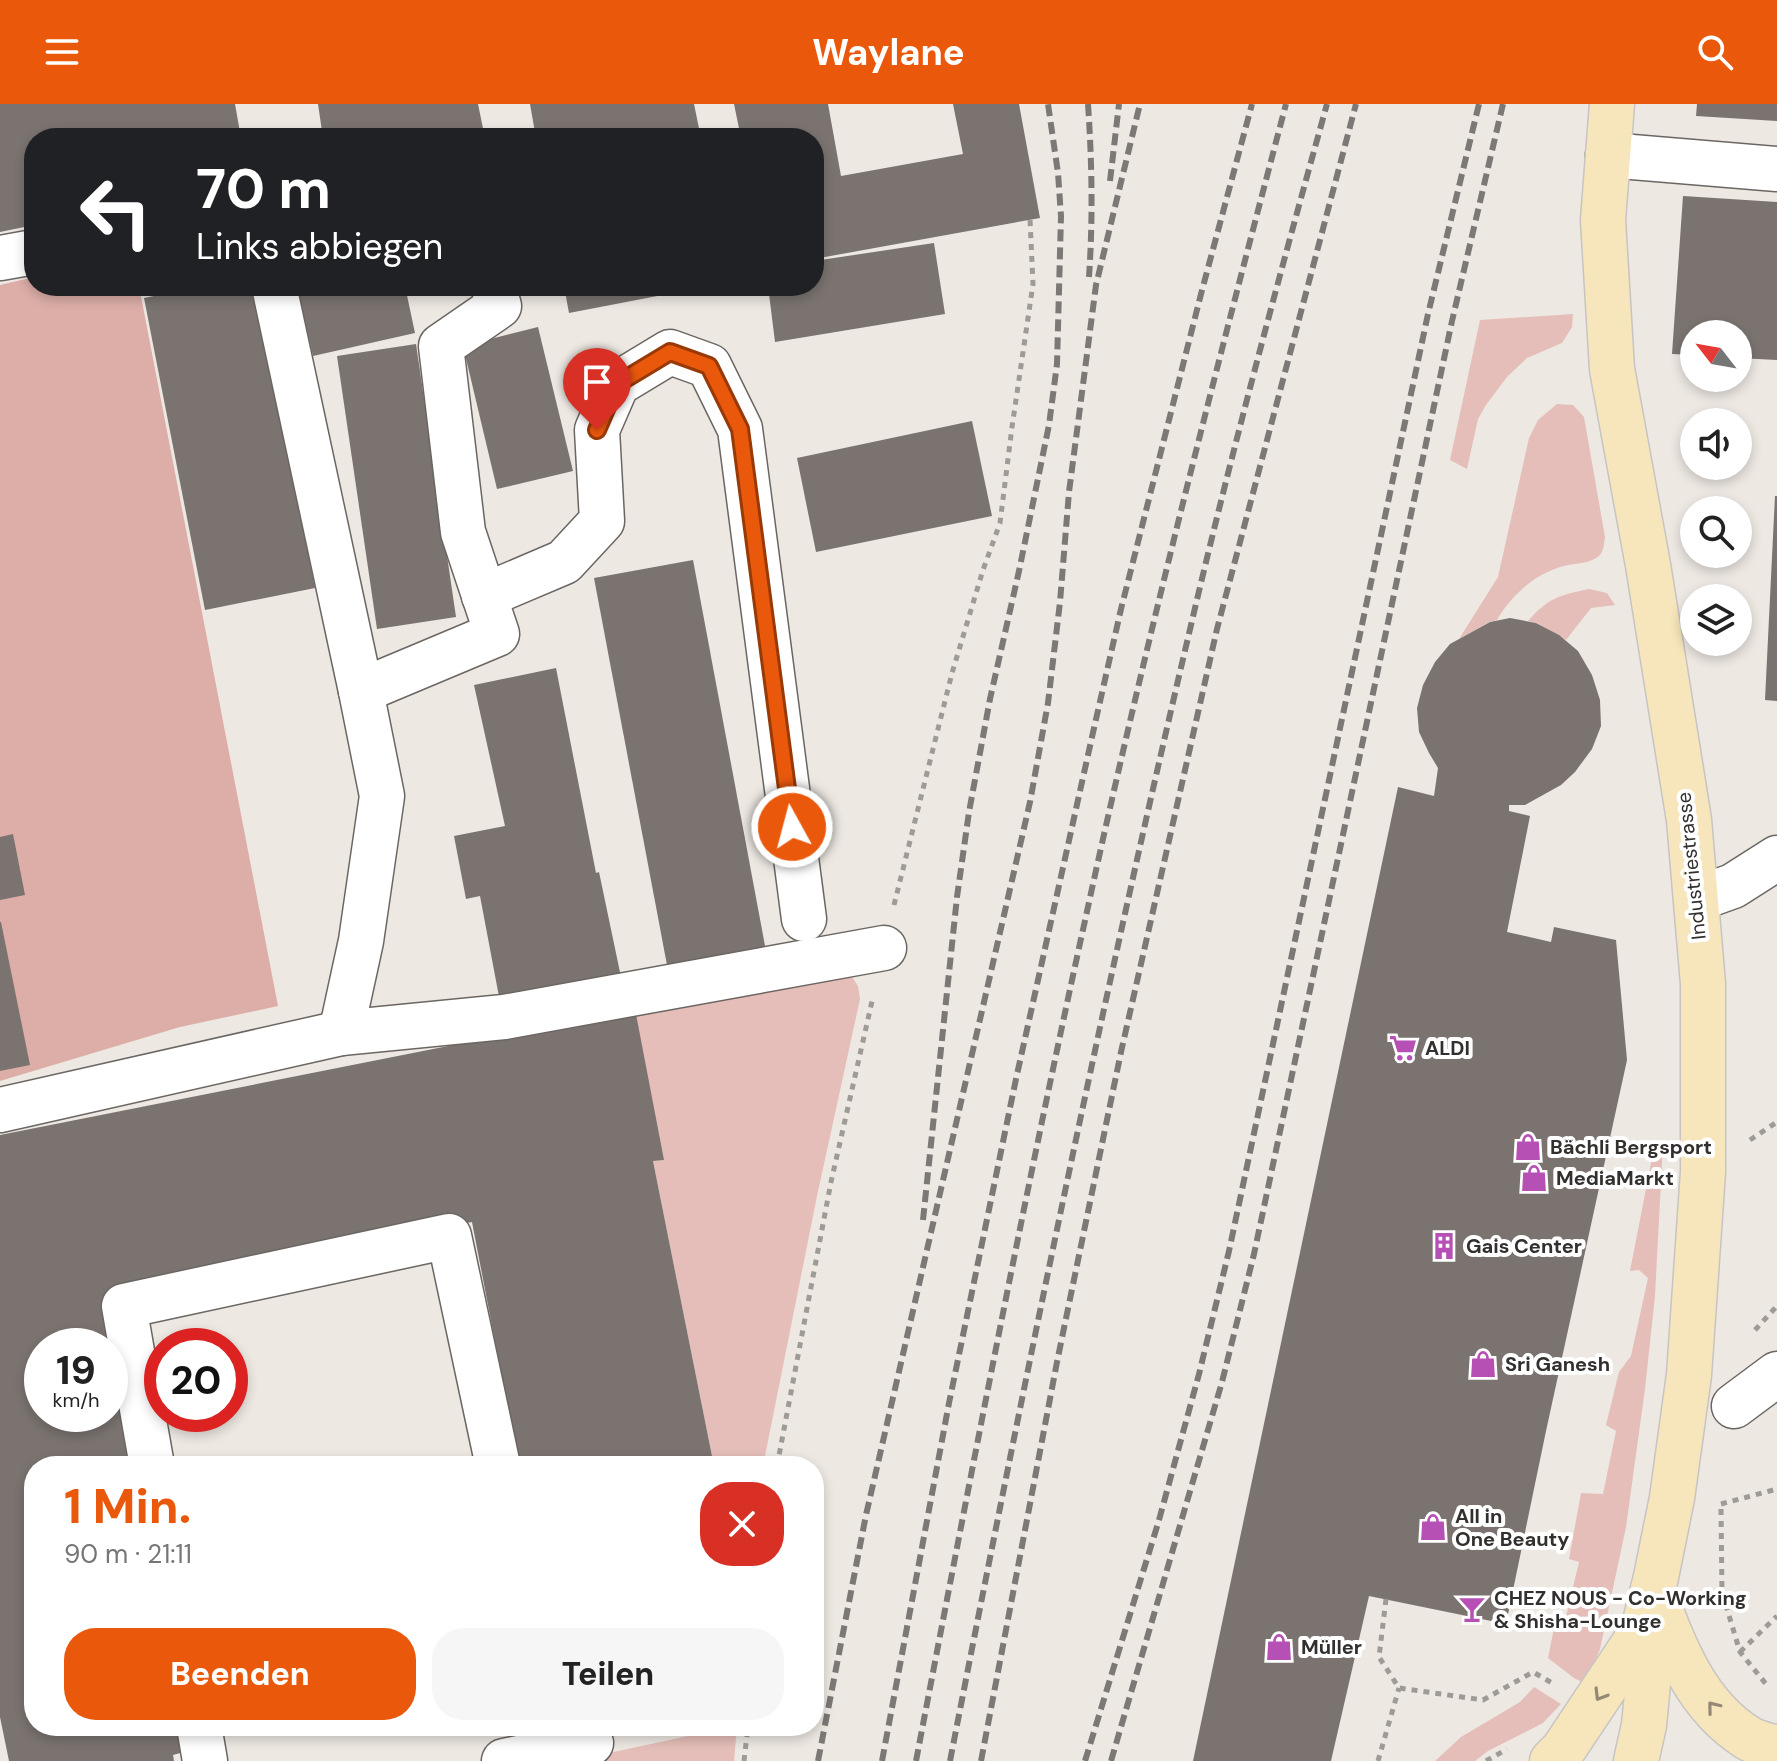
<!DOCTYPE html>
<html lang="de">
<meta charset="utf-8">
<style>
:root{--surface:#fff;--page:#f6f6f6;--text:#222;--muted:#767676;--accent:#ea580c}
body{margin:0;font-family:"DM Sans",sans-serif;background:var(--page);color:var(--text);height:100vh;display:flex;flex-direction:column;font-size:30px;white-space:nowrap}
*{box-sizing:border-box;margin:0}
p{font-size:26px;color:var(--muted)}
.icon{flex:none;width:44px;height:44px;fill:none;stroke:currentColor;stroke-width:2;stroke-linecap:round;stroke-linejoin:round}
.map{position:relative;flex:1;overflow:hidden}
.panel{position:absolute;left:24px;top:1352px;width:800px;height:280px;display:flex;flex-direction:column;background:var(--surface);border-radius:32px;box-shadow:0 4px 12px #0003}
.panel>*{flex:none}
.hud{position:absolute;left:24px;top:24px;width:800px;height:168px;border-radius:32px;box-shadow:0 4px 12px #0003;background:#202124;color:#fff;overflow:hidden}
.needle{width:52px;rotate:301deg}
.buttons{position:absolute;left:1680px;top:216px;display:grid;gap:16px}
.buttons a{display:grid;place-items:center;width:72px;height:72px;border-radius:50%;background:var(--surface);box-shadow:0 4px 12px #0003;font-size:40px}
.speed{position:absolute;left:24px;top:1224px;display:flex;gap:16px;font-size:40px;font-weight:700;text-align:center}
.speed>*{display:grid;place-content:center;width:104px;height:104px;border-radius:50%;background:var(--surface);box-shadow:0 4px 12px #0003;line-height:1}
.speed small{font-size:20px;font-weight:400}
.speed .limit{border:12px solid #d22;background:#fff;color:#111}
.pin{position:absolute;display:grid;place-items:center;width:68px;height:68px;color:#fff;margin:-82px -34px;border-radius:50% 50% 50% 0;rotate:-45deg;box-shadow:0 0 8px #0007}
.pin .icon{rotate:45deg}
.me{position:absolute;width:88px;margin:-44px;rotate:353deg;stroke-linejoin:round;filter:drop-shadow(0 0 6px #0008)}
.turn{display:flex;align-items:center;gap:28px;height:168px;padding:0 40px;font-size:36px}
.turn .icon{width:104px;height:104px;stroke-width:2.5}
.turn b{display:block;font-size:56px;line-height:68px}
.round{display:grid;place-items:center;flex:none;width:84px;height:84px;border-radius:32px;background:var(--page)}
.overview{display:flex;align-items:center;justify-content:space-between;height:136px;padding:0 40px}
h1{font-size:48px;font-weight:800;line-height:60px;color:var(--accent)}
.button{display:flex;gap:16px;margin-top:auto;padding:16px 40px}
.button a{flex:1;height:92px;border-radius:32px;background:var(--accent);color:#fff;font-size:32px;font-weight:800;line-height:92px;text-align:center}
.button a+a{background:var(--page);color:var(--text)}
header{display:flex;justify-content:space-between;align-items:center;height:104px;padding:0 40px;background:var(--accent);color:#fff;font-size:36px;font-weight:800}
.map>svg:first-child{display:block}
</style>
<header><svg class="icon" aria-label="menu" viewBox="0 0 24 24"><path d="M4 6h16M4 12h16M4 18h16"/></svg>Waylane<svg class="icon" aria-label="search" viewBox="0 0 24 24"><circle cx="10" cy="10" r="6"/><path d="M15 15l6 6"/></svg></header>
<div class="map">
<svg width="1777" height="1657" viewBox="0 0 1777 1657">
<rect width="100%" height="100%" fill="#ede8e2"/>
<!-- green -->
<g fill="#e5beb9">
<path d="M1573 210 1572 223 1562 239 1527 254 1507 273 1486 301 1478 315 1467 365 1450 356 1480 216Z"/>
<path d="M1557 300 1573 301 1584 313 1605 433C1604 439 1604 446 1600 451 1591 460 1575 459 1564 462 1536 469 1511 491 1497 516L1489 518 1459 535 1498 473 1529 334 1538 316Z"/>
<path d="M1589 485 1607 489 1615 501 1591 504 1566 536 1537 519 1528 517C1548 494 1560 491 1589 485Z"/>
<path d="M850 870 858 882 860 895 817 1092 763 1362H714L653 1057 663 1056 625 901Z"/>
<path d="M1663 1039 1655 1192 1645 1285 1626 1423 1600 1545 1586 1580 1574 1574 1548 1554 1555 1519 1564 1521 1579 1458 1569 1455 1581 1389 1603 1390 1616 1327 1606 1321 1619 1268 1631 1252 1648 1174 1639 1166 1630 1167 1652 1054 1659 1042Z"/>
<path d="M1534 1583 1561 1600 1543 1619 1488 1647 1475 1657H1435L1461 1633 1520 1598Z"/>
<path d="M725 1624 735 1629 736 1634 734 1657H572Z"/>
</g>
<!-- forest -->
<path fill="#ddaea8" d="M34 173V182H139L278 902 180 923 0 977V181Z"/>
<!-- building -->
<g fill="#7a7370" fill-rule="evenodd">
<path d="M0 0H235L241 34H34V121L0 128Z"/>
<path d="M318 0H478L485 34H323Z"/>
<path d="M530 0H694L701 34H536Z"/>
<path d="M734 0H828L841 72 963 50 953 0H1019L1040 114 814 155V34H741Z"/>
<path d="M1697 0H1777V17L1696 12Z"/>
<path d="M1683 92 1777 98V256L1738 254V230H1694V251L1672 250Z"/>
<path d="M934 139 945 210 775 238 768 182H814V157Z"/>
<path d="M203 182H257L315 484 205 506 144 194Z"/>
<path d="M297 182H405L415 229 313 252Z"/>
<path d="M564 182H704V183L569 209Z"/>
<path d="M538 223 573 367 497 385 463 242Z"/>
<path d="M416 240 456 513 377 525 337 252Z"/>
<path d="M972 317 992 412 816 448 797 354Z"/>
<path d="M1775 392H1777V597L1765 596Z"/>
<path d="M693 456 768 858 670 877 594 474Z"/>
<path d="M1510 514 1536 519 1559 531 1578 547 1592 571 1600 596 1601 622 1592 645 1575 668 1561 681 1525 701H1509V707L1530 712 1507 828 1551 838 1554 823 1616 836 1627 956 1546 1327 1506 1520 1369 1492 1331 1657H1193L1398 683 1434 692 1438 664 1429 649 1419 628 1417 604 1423 581 1435 558 1450 540 1490 518Z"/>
<path d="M556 564 596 769 599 768 621 873 500 898 480 792 466 795 454 732 505 722 474 581Z"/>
<path d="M13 730 25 791 0 796V733Z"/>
<path d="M0 818H1L30 961 0 967Z"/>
<path d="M635 905 664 1056 653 1057 714 1362H519L472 1118 102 1193 136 1362H34V1622H190L195 1645 173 1651 174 1657H9L0 1613V1031ZM42 1242H110V1310H42Z"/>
</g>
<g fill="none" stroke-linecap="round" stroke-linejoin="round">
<!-- minor casing -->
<g stroke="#6b6662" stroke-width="47">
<g id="minor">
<path d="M1608 51 1777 65"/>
<path d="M0 154 34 148"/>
<path d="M274 182 361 587"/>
<path d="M484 492 564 458 602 417 597 326 617 280 670 248 709 262 740 325 804 815"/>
<path d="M1697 795 1733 782 1777 754"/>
<path d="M341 929 361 837 382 692 361 587 497 530 463 428 441 242 499 202 493 182"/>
<path d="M0 1006 341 929 504 913 884 844"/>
<path d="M1734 1302 1777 1270"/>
<path d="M152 1362 124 1202 449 1132 498 1362"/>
<path d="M199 1622 205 1657"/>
<path d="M504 1657 591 1639"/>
</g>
</g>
<!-- major casing -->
<g stroke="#c6c5c4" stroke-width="47">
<g id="major">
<path d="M1653 1486C1674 1542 1695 1601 1748 1634 1756 1639 1768 1641 1777 1644"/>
<path d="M1552 1657 1563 1646 1643 1526 1656 1473 1672 1394 1689 1271 1703 1068V880L1689 716 1648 461 1612 265 1603 116 1612 0"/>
<path d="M1636 1657 1644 1621 1649 1569 1643 1526"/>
</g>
</g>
<!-- path -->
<g stroke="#9e9a96" stroke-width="5" stroke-dasharray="6 6" stroke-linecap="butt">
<path d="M894 801 952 569 983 466 1000 419 1012 323 1033 180 1030 115"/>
<path d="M1750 1036 1777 1018"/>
<path d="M1755 1226 1777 1202"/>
<path d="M777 1362 831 1078 873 893"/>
<path d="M1721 1400 1777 1385"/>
<path d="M1721 1405 1722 1488 1740 1548 1766 1580"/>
<path d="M1386 1495 1379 1553 1399 1584 1483 1596 1533 1568 1552 1579"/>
<path d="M1740 1548 1777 1512"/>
<path d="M744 1657 748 1622"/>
<path d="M1378 1657 1399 1584"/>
<path d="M1486 1657 1507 1645"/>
</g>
<!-- minor -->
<use href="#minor" stroke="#fff" stroke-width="44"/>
<!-- major -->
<use href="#major" stroke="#f7e5bb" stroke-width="44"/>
<!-- rail -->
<g stroke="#7b7875" stroke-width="6" stroke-dasharray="12 6" stroke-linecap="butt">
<path d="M1088 0C1092 58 1093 115 1089 173"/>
<path d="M1110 77 1119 0"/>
<path d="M923 1116 957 793 969 708 990 595 1019 467 1049 321 1057 260 1061 112 1058 69 1048 0"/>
<path d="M818 1657 866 1411 1030 698 1048 599 1060 498 1069 388 1096 181 1140 0"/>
<path d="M882 1657 949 1299 1016 975 1094 624 1121 505 1201 190 1252 0"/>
<path d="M916 1657C970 1375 1024 1093 1086 812 1145 540 1215 269 1286 0"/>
<path d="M950 1657C1024 1277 1102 898 1191 521 1232 346 1279 173 1327 0"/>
<path d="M981 1657 1057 1258 1121 948 1217 525 1356 0"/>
<path d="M1085 1657 1159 1416 1199 1270 1229 1147 1428 210 1479 0"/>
<path d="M1111 1657 1222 1278 1254 1150 1452 217 1503 0"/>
</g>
</g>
<!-- one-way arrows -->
<defs><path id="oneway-chevron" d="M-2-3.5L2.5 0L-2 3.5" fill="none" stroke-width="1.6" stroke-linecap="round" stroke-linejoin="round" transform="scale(2)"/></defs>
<g stroke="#948a74">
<use href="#oneway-chevron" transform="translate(1600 1591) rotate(121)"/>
<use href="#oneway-chevron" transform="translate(1713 1603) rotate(-129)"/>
</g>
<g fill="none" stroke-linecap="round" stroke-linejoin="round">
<!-- route casing -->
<g stroke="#983908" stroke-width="20">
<path id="route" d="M597 326 617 280 670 248 709 262 740 325 792 723"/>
</g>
<!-- route -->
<use href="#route" stroke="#ea580c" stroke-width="14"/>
</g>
<!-- icons -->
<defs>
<g id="supermarket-bare" transform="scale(2.16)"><path d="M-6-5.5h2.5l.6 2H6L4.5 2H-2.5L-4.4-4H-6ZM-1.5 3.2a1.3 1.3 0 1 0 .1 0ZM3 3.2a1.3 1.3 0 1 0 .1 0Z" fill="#b650b4" stroke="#fff" stroke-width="2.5" paint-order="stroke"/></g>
<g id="shop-bare" transform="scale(2.16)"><path d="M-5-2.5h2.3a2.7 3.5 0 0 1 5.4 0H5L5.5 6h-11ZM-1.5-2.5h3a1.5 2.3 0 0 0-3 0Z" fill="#b650b4" stroke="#fff" stroke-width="2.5" paint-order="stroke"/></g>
<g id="building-bare" transform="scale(2.16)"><path d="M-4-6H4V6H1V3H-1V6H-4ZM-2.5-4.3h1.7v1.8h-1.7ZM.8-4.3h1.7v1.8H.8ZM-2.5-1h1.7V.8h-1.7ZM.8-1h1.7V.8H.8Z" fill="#b650b4" stroke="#fff" stroke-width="2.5" paint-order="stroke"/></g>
<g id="bar-bare" transform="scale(2.16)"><path d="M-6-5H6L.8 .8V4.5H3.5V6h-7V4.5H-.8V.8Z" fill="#b650b4" stroke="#fff" stroke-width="2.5" paint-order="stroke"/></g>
</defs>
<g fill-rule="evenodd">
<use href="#supermarket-bare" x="1403" y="944"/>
<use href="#shop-bare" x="1528" y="1043"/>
<use href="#shop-bare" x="1534" y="1074"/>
<use href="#building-bare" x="1444" y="1142"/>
<use href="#shop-bare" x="1483" y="1260"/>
<use href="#shop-bare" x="1433" y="1423"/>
<use href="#bar-bare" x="1472" y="1505"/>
<use href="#shop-bare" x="1279" y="1543"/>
</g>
<g text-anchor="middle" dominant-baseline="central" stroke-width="8" stroke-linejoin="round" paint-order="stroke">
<!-- street labels -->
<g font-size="20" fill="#32302e" stroke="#fff">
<text transform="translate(1691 762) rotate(-96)">Industriestrasse</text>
</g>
<!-- poi labels -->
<g font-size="20" font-weight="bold" fill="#32302e" stroke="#fff" text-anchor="start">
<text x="1425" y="944">ALDI</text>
<text x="1550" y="1043">Bächli Bergsport</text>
<text x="1556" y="1074">MediaMarkt</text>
<text x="1466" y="1142">Gais Center</text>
<text x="1505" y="1260">Sri Ganesh</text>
<text x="1455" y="1412">All in<tspan x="1455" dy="23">One Beauty</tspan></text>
<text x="1494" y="1494">CHEZ NOUS - Co-Working<tspan x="1494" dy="23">&amp; Shisha-Lounge</tspan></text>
<text x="1301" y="1543">Müller</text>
</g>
</g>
</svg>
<div class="buttons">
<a><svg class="needle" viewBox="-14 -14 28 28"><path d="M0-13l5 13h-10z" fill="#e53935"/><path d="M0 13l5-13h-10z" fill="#767676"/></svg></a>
<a><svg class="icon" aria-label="sound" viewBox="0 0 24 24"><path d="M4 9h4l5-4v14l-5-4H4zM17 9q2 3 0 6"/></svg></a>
<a><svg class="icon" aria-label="search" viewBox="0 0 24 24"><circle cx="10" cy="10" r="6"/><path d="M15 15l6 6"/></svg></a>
<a><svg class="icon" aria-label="layers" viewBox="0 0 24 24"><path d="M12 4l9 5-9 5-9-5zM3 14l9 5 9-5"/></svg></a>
</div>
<div class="speed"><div>19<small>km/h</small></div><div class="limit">20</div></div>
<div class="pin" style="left:597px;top:326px;background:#d93025"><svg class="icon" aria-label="arrive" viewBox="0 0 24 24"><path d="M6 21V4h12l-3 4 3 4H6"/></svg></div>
<svg class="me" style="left:792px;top:723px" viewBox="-20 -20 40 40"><circle r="17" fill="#ea580c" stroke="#fff" stroke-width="3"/><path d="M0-11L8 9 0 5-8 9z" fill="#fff"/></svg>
<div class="hud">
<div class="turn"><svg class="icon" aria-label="left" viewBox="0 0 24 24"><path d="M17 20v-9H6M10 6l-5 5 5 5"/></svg><div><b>70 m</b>Links abbiegen</div></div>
</div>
<section class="panel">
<div class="overview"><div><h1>1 Min.</h1><p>90 m · 21:11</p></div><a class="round" style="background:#d93025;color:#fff"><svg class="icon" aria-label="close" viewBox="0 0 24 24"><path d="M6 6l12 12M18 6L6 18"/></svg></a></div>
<div class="button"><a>Beenden</a><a>Teilen</a></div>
</section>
</div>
